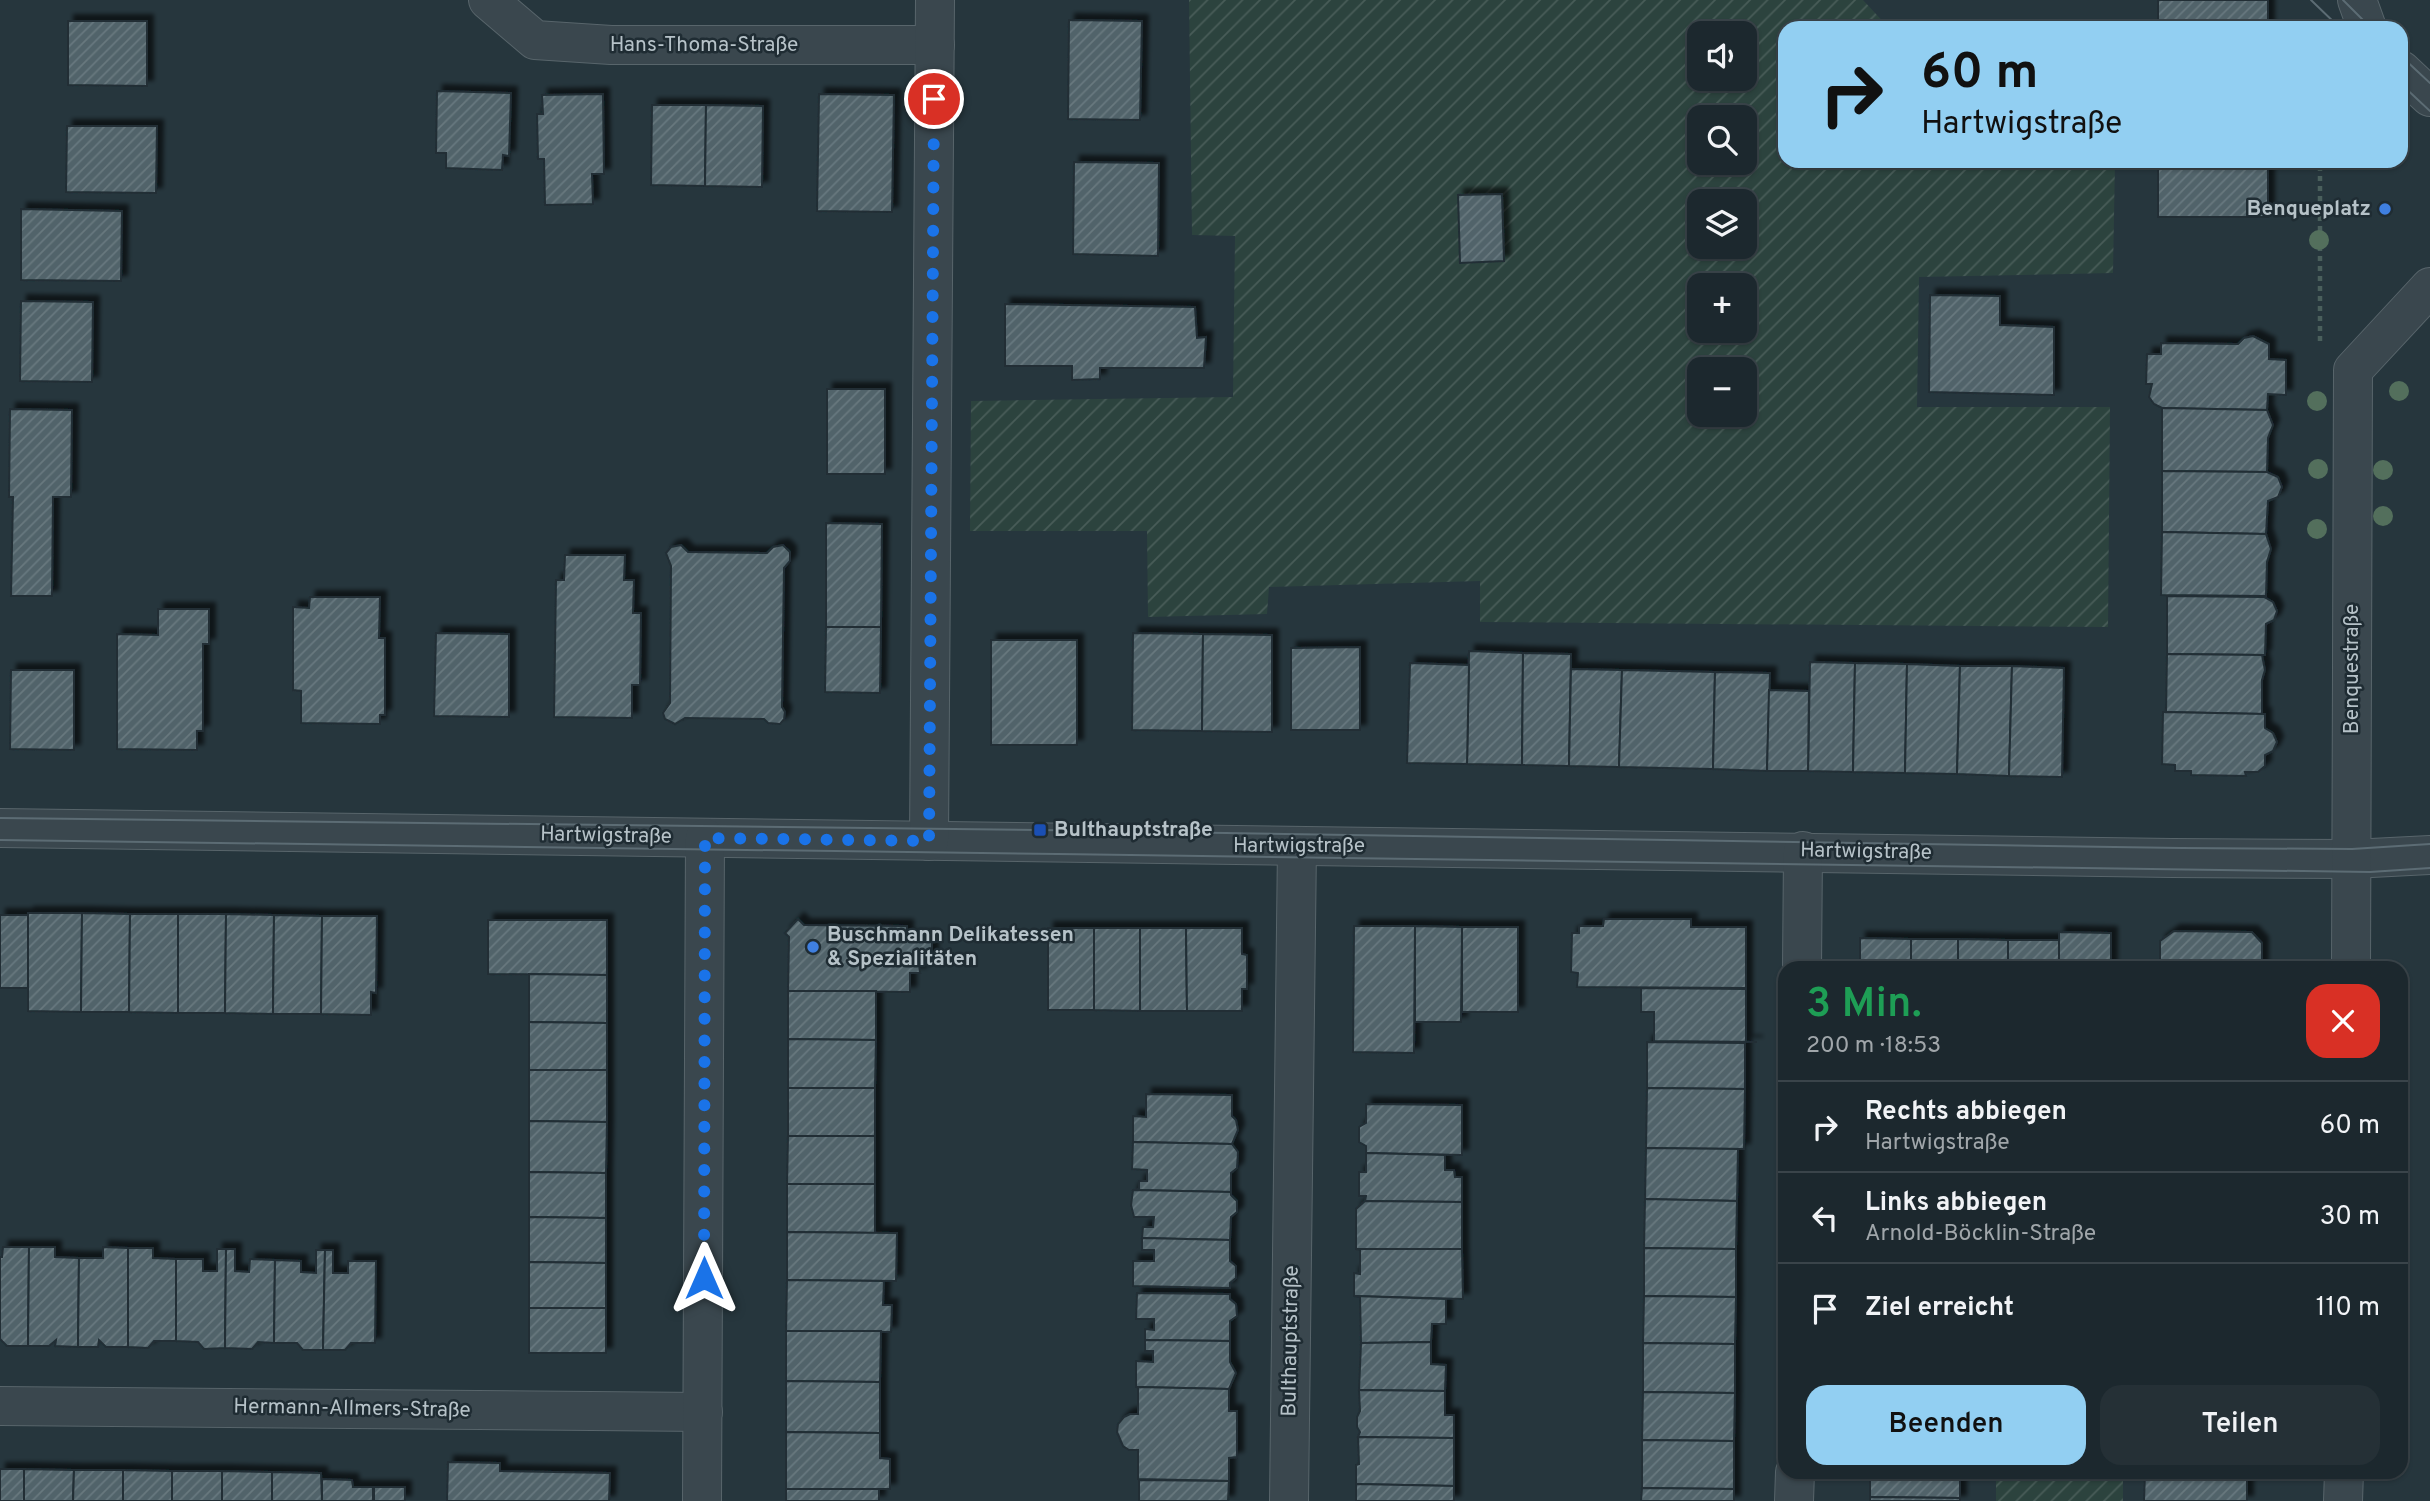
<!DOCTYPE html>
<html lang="de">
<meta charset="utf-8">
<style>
:root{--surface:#1c282e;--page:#253036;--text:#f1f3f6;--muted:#a0a6aa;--line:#3a444a;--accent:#92cff2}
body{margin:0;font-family:Overpass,sans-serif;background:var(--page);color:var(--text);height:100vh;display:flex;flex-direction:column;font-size:26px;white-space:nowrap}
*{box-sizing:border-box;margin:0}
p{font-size:23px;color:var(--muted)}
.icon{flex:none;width:38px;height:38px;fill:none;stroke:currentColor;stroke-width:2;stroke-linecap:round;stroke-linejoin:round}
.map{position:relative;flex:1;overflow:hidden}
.drawer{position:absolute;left:1778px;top:961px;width:630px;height:518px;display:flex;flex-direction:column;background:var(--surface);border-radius:21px;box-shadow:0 2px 5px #0004,0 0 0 2px var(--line)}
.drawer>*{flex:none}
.banner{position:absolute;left:1778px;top:21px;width:630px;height:147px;border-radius:21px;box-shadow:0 2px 5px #0004,0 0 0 2px var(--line);background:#92cff2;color:#111;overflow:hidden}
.controls{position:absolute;left:1687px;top:21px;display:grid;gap:14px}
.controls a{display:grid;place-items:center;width:70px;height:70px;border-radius:14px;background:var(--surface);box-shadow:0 2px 5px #0004,0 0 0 2px var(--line);font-size:35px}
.pin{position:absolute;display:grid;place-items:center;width:60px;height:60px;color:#fff;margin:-30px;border:4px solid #fff;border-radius:50%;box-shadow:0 2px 7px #0007}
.me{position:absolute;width:77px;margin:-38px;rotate:0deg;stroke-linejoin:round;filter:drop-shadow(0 0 5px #0008)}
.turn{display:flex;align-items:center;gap:24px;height:147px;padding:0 28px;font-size:32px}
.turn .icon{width:91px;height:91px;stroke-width:2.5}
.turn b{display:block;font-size:49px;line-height:60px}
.round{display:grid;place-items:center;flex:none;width:74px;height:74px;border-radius:21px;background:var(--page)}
.headline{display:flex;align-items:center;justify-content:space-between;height:119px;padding:0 28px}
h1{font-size:42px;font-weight:600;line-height:52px;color:#1e9e55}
.cta{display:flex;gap:14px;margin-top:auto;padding:14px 28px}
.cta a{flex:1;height:80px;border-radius:21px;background:var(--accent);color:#111;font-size:28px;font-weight:600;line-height:80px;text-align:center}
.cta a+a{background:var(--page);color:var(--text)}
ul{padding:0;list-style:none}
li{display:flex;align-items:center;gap:21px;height:91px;padding:0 28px;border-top:2px solid var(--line)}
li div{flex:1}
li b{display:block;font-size:26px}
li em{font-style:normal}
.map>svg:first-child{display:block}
</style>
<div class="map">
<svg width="2430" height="1501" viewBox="0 0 2430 1501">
<defs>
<pattern id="garden-furrows" width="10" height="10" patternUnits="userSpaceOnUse" patternTransform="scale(1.75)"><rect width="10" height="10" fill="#2c433e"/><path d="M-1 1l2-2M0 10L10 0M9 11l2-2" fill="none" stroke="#485c58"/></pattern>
<pattern id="building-hatch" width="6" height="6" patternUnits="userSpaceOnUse" patternTransform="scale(1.75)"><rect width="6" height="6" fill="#51636a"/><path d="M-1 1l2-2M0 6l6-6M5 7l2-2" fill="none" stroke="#68787e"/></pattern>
<filter id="shadow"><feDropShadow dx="6" dy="-6" stdDeviation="2" flood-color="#0009"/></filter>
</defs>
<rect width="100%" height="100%" fill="#26363d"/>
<!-- garden -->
<g fill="url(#garden-furrows)" fill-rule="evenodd">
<path d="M1189 0H1863L1889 28H1785V161H2115L2113 273 1919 277 1917 407H2110L2108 627 1480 622V581L1269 587 1267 614 1148 617 1147 531H970L971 401 1233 397 1235 236 1192 235ZM1699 33H1745V79H1699ZM1699 117H1745V163H1699ZM1699 201H1745V247H1699ZM1699 285H1745V331H1699ZM1699 369H1745V415H1699Z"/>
<rect x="1996" y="1472" width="127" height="29"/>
</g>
<!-- building -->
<g fill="url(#building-hatch)" stroke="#212e35" stroke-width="2" filter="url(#shadow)">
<rect x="2158" y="0" width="110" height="28"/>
<path d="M1069 20 1142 21 1140 120 1068 119Z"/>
<path d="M68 21H147V86L68 85Z"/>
<path d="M437 91 511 93 509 156 503 155 502 170 446 168V153H436Z"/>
<path d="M603 94 604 174H592L593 204 545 205 544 159H538L537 114H543L542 95Z"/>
<path d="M819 94 894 95 892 212 817 211Z"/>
<path d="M652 105H706L705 186 651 185Z"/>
<path d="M706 105 763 106 762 187 705 186Z"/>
<path d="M67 126H157L156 193 66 192Z"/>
<rect x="2158" y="161" width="110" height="56"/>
<path d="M1074 162 1159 163 1158 256 1073 254Z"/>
<path d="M1502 194 1504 261 1460 263 1458 195Z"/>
<path d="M21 209 122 211 121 281 21 280Z"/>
<path d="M1930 295 2000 296V325L2054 327V395L1929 392Z"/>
<path d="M21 301 93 302 92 382 20 381Z"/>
<path d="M1005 304 1195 307 1197 338 1206 337 1204 368H1100V379L1072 380V366H1005Z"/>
<path d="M2253 336 2269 344V359L2286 360V395L2268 394 2267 410 2162 408 2154 404 2149 397 2152 384H2146L2147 354H2161V343L2238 344 2244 338Z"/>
<rect x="827" y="389" width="58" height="85"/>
<path d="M2162 408 2267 410 2273 425 2268 438 2267 472 2162 471Z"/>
<path d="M10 409 72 410 71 497H53L52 596H11L13 497H9Z"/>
<path d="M2162 471 2267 472 2278 477 2282 487 2278 497 2268 501 2266 534 2162 532Z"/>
<path d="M826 523 882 524 881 627H826Z"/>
<path d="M2162 532 2266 534 2271 549 2267 562 2266 596 2161 595Z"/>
<path d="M681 545 688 552 767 553 773 547 783 545 790 552V561L784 568 782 707 785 712 784 719 780 724 768 723 764 719 685 718 675 724 665 719 663 713 670 703 671 566 666 553 671 547Z"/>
<path d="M565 555H625L624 580H634L633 613H641L640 685H632V718L554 717 556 580H564Z"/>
<path d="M2167 596 2264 597 2273 602 2277 611 2274 620 2266 624 2265 655 2167 654Z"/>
<path d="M310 597H380L379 638H385V715H380V724L301 723V691L293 690V607L309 608Z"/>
<path d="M158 609H209V644H203V731H197V750L117 749V634L158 635Z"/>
<path d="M826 627H881L880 693 825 692Z"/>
<path d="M436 633 509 634V717L434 716Z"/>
<path d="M1133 633 1203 634 1202 731 1132 730Z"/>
<path d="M1203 634 1272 635V732L1202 731Z"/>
<rect x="991" y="640" width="86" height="105"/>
<path d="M1360 647V730H1291V648Z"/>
<path d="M1469 651 1523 653 1522 765 1467 764Z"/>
<path d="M1523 653 1571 654 1569 766 1522 765Z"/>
<path d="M2167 654 2262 655 2265 670 2262 680V714L2166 712Z"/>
<path d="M1810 662 1855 663 1853 772 1808 771Z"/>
<path d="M1410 663 1469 665 1467 764 1407 763Z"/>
<path d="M1855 663 1907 664 1905 773 1853 772Z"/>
<path d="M1907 664 1960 666 1957 774 1905 773Z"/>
<path d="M1960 666H2012L2009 776 1957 774Z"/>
<path d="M2012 666 2064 668 2062 777 2009 776Z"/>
<path d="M1571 669 1622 670 1619 767 1569 766Z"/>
<path d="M11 670H74V750L10 749Z"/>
<path d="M1622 670 1715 672 1713 769 1619 767Z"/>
<path d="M1715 672 1770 673 1767 771 1713 769Z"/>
<path d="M1769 690 1809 691 1808 771H1767Z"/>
<path d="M2163 712 2265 714V728L2273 733 2277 742 2273 751 2265 755V766L2258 772H2245L2246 776 2191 775V771H2175V765L2162 764Z"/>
<path d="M28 913H82L81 1012 28 1011Z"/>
<path d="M82 913 130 914 129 1012H81Z"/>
<path d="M130 914H178V1013L129 1012Z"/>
<path d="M178 914H226L225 1013H178Z"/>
<path d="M226 914 274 915 273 1014 225 1013Z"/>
<rect x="0" y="915" width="28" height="73"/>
<path d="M274 915 322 916 321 1014H273Z"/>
<path d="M322 916H377L376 993 371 992V1015L321 1014Z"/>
<path d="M798 919 804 925 907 926V937H932V965L919 964 920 973H910V992L788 991 789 937 785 933Z"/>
<path d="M1604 919H1691V927H1746V988L1577 987 1578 973 1571 972 1572 933H1579V926H1603Z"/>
<path d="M488 920H607V975L488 974Z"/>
<path d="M1354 926H1415L1414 1053 1353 1052Z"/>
<path d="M1415 926 1462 927 1461 1022H1415Z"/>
<rect x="1462" y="927" width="56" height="85"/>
<rect x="1048" y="928" width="46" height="82"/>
<path d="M1094 928H1140V1011L1094 1010Z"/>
<path d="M1140 928H1186L1187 1011H1140Z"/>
<path d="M1186 928H1242V954L1247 955V989H1242V1011H1187Z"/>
<path d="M2174 931 2252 932 2262 943V968H2160V941Z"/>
<path d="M2059 932 2111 933V968H2059Z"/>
<path d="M1860 938 1911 939V968H1860Z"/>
<rect x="1911" y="939" width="47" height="29"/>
<path d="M1958 939 2008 940V968H1958Z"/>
<rect x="2008" y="940" width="51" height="28"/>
<path d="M529 974 607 975V1023L529 1022Z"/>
<path d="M1641 988 1746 989V1042H1757L1654 1041V1012H1641Z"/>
<path d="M788 991H876V1040L788 1039Z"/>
<path d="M529 1022 607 1023V1070H529Z"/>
<path d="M788 1039 876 1040 875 1088H788Z"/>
<path d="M1647 1042 1745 1043V1089L1647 1088Z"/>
<path d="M529 1070H607V1122L529 1121Z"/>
<rect x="788" y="1088" width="87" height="48"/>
<path d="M1647 1088 1745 1089 1744 1149 1646 1148Z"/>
<path d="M1146 1094 1232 1095V1116L1236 1120 1238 1130 1232 1144 1133 1142V1116L1146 1117Z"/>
<path d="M1366 1104 1462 1105V1155L1366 1153V1146L1359 1142V1127L1366 1123Z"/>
<path d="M529 1121 607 1122 606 1173 529 1172Z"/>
<path d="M788 1136H875V1184H787Z"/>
<path d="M1133 1142 1232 1144 1238 1152 1237 1168 1231 1173V1192L1133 1190 1139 1189V1181H1147V1170L1132 1169Z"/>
<path d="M1646 1148 1738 1149 1737 1201 1645 1199Z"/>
<path d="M1366 1153 1445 1155V1170H1454L1455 1177H1462V1202L1365 1201 1366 1196H1359V1172H1366Z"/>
<path d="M529 1172 606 1173V1218L529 1217Z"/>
<path d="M787 1184H875V1233L787 1232Z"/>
<path d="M1133 1190 1231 1192V1195L1237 1201V1212L1231 1217 1230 1240 1142 1238 1143 1227H1153L1154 1217H1134L1131 1205Z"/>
<path d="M1645 1199 1737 1201 1736 1249 1644 1248Z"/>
<path d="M1365 1201 1462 1202V1249H1356V1209Z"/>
<path d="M529 1217 606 1218V1263L529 1262Z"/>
<path d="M787 1232 897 1233 896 1281 787 1280Z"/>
<path d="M1142 1238 1230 1240V1261L1236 1266V1278L1230 1283V1288L1133 1286V1261H1154V1250H1142Z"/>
<path d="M3 1247H29L28 1346H7L0 1339V1257H2Z"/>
<path d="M29 1247H55V1257L79 1258 78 1347 55 1346 56 1340 49 1346H28Z"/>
<path d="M103 1247 128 1248V1347H106L99 1340 98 1347H78L79 1258H103Z"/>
<path d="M128 1248H153V1258L176 1259V1341H154L148 1348 128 1347Z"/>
<path d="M1644 1248 1736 1249V1297L1644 1296Z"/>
<path d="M217 1249H226L225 1348 204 1349 198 1342 176 1341V1259H203V1271H217Z"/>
<path d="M226 1249H235V1271L249 1272 250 1259 275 1260 274 1343 258 1342 252 1349 225 1348Z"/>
<path d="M1356 1249H1462L1463 1299 1354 1296V1273L1360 1274V1250Z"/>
<path d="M316 1250H325L323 1350H303L297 1343H274L275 1260 301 1261V1272L316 1273Z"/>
<path d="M325 1250H333V1273H348V1261H376L375 1343H351L345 1350H323Z"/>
<path d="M529 1262 606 1263V1308H529Z"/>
<path d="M787 1280 884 1281 883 1305H892L891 1332 786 1331Z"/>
<path d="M1137 1293 1230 1294V1299L1236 1304 1237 1316 1230 1321V1341L1145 1340V1329L1154 1330V1319H1136Z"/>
<path d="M1354 1296 1446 1299V1324H1432L1431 1342 1361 1343 1360 1297Z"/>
<path d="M1644 1296 1736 1297 1735 1344 1643 1343Z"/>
<rect x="529" y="1308" width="77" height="45"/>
<path d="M786 1331H881L880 1382 786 1381Z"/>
<path d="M1145 1340 1230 1341V1362L1236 1373 1229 1389 1136 1387V1361L1153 1362V1351H1145Z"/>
<path d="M1431 1342V1364L1446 1365 1445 1391 1359 1390 1361 1343Z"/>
<path d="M1643 1343 1735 1344V1393L1643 1392Z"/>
<path d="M786 1381 880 1382V1433L786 1432Z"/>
<path d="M1138 1387 1229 1389V1411H1237V1457L1229 1458V1481L1138 1479V1450H1129L1123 1446 1117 1432 1118 1424 1124 1417 1130 1414H1138Z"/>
<path d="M1359 1390 1445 1391V1415H1454V1438L1358 1437 1360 1432 1357 1427V1417L1360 1411Z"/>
<path d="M1643 1392 1735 1393 1734 1441 1642 1440Z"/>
<path d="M786 1432 880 1433V1458L890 1459V1489H786Z"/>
<path d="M1358 1437 1454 1438V1486L1356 1484V1465L1359 1464Z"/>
<path d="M1642 1440 1734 1441V1489L1642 1488Z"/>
<path d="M448 1462 500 1463V1471L610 1473 609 1501H447Z"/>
<rect x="0" y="1469" width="24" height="32"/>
<path d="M24 1469 74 1470 73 1501H24Z"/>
<path d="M74 1470H123V1501H73Z"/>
<path d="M123 1470 172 1471V1501H123Z"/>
<rect x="172" y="1471" width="50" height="30"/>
<path d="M222 1471 272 1472V1501H222Z"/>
<path d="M272 1472 321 1473 322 1501H272Z"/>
<path d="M1870 1472H1960V1498L1870 1497Z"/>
<path d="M2145 1472H2247V1501H2144Z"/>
<path d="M322 1479 352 1480 353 1487H373V1501H322Z"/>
<path d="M1139 1480 1229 1481 1228 1501H1139Z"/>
<path d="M1356 1484 1454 1486V1501H1356Z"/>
<rect x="374" y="1487" width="31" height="14"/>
<path d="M1642 1488 1734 1489V1501H1641Z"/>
<rect x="786" y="1489" width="93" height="12"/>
<path d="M1870 1497 1960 1498V1501H1870Z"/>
</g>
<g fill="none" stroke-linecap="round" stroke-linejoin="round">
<!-- minor casing -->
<g stroke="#58656b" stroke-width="40">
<g id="minor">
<path d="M488 0 535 40 611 45H935"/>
<path d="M2357 0 2367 28"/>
<path d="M2401 70 2430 97"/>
<path d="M0 828 2172 858 2352 859 2430 855"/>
<path d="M929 841 935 0"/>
<path d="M1802 968 1803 851"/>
<path d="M2351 968 2353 370 2430 287"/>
<path d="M0 1406 703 1412"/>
<path d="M702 1501 705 838"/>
<path d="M1289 1501 1297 846"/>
<path d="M1794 1501 1795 1472"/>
<path d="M2343 1501 2344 1472"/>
</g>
</g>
<!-- path -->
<path stroke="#4a5f5c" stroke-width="4.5" stroke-dasharray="5 5" stroke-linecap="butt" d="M2320 341V161"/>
<!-- minor -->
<use href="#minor" stroke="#3a474e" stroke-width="38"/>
<!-- tram -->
<g stroke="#5c6c74" stroke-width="2">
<path d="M2311 0 2340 28"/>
<path d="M2343 0 2371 28"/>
<path d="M2401 56 2430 83"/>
<path d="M2401 84 2430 111"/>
<path d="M0 818 1040 830 2181 848 2352 849 2430 844"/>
<path d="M0 840C790 852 1580 859 2370 872L2430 868"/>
</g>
</g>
<!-- trees -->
<g fill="#536f5c">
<circle cx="2319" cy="240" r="10"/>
<circle cx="2399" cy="391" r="10"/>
<circle cx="2317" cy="401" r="10"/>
<circle cx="2318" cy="469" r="10"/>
<circle cx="2383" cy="470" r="10"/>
<circle cx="2383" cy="516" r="10"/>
<circle cx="2317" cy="529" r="10"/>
</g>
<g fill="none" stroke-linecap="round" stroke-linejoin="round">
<!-- route -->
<path stroke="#1a73e8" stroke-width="12" stroke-dasharray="0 21.6" d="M704 1278 705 838 929 841 934 99"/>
</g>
<!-- markers -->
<g fill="#3f7fe0" stroke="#1f2c33" stroke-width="2.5">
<circle cx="2385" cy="209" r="7"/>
<circle cx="813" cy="947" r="7"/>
</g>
<rect fill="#1a4fb4" stroke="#1f2c33" stroke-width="2.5" x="1033" y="823" width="14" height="14" rx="3.5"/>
<g text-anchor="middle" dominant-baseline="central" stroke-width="5" stroke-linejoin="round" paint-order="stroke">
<!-- street labels -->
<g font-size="21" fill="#b6c2c8" stroke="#1f2c33">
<text x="704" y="45">Hans-Thoma-Straße</text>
<text transform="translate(2352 669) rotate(-90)">Benquestraße</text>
<text transform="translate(606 836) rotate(1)">Hartwigstraße</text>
<text x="1299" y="846">Hartwigstraße</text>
<text transform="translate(1866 852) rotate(1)">Hartwigstraße</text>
<text transform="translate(1291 1341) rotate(-89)">Bulthauptstraße</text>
<text transform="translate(352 1409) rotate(1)">Hermann-Allmers-Straße</text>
</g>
<!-- poi labels -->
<g font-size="21" font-weight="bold" fill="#b6c2c8" stroke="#1f2c33" text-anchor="start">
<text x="2371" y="209" text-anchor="end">Benqueplatz</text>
<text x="1054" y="830">Bulthauptstraße</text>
<text x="827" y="935">Buschmann Delikatessen<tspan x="827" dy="24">&amp; Spezialitäten</tspan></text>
</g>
</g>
</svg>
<div class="controls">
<a><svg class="icon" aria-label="sound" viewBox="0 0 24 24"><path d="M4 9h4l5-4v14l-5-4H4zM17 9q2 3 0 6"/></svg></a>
<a><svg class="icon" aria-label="search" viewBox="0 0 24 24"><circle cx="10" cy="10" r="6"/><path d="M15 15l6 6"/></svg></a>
<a><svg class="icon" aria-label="layers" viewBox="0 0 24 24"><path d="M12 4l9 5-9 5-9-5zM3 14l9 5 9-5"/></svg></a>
<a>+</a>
<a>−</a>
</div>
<div class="pin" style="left:934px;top:99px;background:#d93025"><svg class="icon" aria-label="arrive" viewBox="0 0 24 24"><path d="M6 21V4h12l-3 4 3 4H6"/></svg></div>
<svg class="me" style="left:704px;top:1278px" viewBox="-20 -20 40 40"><path d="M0-17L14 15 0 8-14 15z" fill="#1a73e8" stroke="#fff" stroke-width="4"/></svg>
<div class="banner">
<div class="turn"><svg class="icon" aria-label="right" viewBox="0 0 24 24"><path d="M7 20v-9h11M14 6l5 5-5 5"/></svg><div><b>60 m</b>Hartwigstraße</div></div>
</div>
<section class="drawer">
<div class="headline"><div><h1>3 Min.</h1><p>200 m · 18:53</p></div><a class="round" style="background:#d93025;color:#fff"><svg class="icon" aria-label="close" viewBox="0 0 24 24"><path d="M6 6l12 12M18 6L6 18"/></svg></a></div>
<ul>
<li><svg class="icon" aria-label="right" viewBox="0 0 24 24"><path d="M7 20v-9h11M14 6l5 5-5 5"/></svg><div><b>Rechts abbiegen</b><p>Hartwigstraße</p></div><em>60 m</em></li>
<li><svg class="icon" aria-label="left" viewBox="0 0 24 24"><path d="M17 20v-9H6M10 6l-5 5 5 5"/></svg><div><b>Links abbiegen</b><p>Arnold-Böcklin-Straße</p></div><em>30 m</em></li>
<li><svg class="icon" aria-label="arrive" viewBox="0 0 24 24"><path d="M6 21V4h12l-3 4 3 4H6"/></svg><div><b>Ziel erreicht</b></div><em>110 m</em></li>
</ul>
<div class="cta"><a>Beenden</a><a>Teilen</a></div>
</section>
</div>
